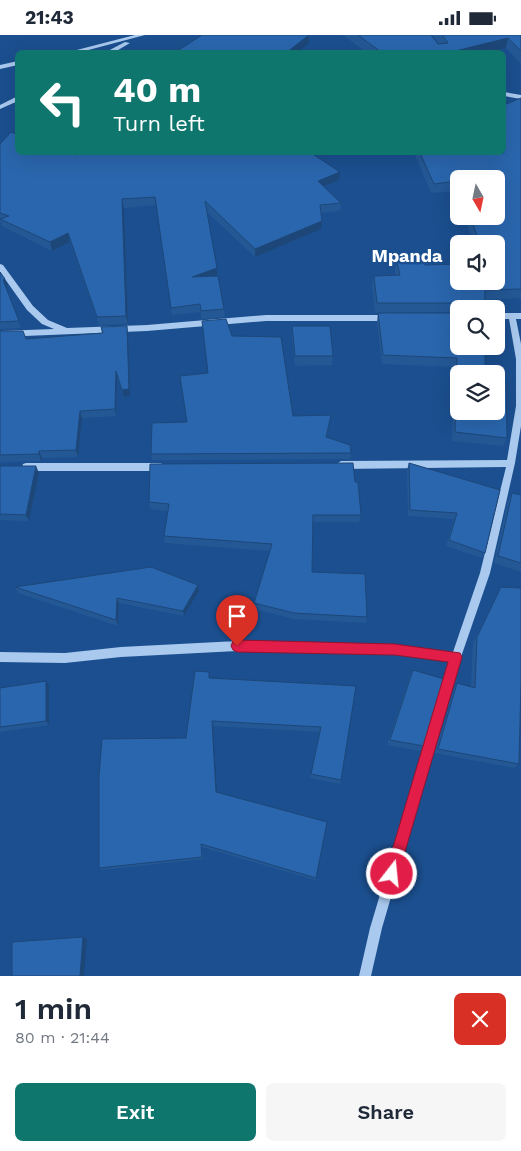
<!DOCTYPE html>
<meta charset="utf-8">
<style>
:root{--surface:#fff;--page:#f6f6f7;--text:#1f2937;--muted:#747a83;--accent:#0f766e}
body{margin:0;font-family:"Work Sans",sans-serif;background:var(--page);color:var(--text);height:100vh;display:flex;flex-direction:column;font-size:19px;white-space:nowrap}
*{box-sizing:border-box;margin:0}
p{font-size:16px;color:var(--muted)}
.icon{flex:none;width:28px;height:28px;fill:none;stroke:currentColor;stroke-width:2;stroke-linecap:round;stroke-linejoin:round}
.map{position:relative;height:941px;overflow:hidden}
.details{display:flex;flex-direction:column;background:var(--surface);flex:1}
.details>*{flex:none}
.banner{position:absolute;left:15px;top:15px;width:491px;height:105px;border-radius:8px;box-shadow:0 5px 20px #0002;background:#0f766e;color:#fff;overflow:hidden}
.needle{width:32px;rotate:171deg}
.buttons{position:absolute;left:450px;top:135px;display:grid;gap:10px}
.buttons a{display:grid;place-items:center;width:55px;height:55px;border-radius:8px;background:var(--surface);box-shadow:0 5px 20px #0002;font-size:25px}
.pin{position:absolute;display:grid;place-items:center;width:42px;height:42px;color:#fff;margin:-51px -21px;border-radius:50% 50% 50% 0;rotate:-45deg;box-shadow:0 0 5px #0007}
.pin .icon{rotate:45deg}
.me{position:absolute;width:55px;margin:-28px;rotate:16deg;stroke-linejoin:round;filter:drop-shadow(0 0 4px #0008)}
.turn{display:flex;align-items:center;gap:18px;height:105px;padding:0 15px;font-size:22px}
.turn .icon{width:65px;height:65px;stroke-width:2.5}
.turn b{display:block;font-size:35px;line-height:42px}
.round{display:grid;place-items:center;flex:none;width:52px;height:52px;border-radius:8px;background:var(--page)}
.headline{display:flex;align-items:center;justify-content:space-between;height:85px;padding:0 15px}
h1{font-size:30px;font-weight:600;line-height:38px}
.button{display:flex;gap:10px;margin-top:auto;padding:10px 15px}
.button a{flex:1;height:58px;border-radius:8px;background:var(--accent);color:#fff;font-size:20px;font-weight:600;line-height:58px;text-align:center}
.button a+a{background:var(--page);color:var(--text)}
.status{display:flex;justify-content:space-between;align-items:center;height:35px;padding:0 25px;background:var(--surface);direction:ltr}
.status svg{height:14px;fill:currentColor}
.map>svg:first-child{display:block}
</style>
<div class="status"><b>21:43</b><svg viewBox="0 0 49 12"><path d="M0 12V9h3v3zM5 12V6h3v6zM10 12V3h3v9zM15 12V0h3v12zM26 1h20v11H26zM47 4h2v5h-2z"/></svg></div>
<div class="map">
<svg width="521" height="941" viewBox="0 0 521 941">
<rect width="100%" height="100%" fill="#1b4f8f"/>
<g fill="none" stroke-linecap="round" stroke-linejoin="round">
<!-- minor -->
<g fill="#a9c9ee" fill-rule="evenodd">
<path d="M135 0H145L77 18H65Z"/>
<path d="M125 7 130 8 113 18H104Z"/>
<path d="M18 26V30L0 34V30Z"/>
<path d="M504 57 521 60V64L504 61Z"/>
<path d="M18 61V66L0 74V70Z"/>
<path d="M0 229 3 230 33 271 48 285 67 293 147 290 266 280H389L393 283 389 286H266L147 296 0 302V296L54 294 42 289 27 275 0 237Z"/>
<path d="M496 278H521V284H516L521 309V391L515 428 490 538 461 622 382 893 371 941H359L370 893 450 626 395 620 237 616 121 622 65 628 0 627V617L65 618 121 612 237 606 395 610 453 617 480 538 506 432 341 434 338 432 337 430 338 428 341 426 507 425 516 371V324L509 284H496Z"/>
<path d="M26 428H160L163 429 164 432 163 435 160 436H26L23 435 22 432 23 429Z"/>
</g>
</g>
<!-- wall -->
<g fill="#245895">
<path d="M343 0H431L438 9H439L432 0H521V29L506 13 487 18H367Z"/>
<path d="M521 63V263L485 265V274H459V277L375 278 372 250 374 241 396 240 395 237 397 227 425 230 496 246V209H474L464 181H496L459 144V168L454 156 431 158 414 118H504Z"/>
<path d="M0 109 76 120 340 137 339 145 324 152 341 168 340 176 321 178V194L255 222 206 176 217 233V241L224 274 225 282 201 284V277L172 280 156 170 124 173 128 289 99 290 70 207 52 216 2 191 0 186Z"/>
<path d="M0 237 8 251 5 252 21 293 0 294Z"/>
<path d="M378 278H459V339L507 403 503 411 452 406 454 332 382 329 377 287Z"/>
<path d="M292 291 333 321 332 330 295 331 292 301Z"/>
<path d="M101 292 128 299 130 361 124 362 117 343 116 381 82 383 78 422 42 423 41 426 0 427V296L26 304 102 298Z"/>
<path d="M232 301 293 381 331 380 327 402 351 418 350 424 152 425 151 419 186 387 208 338Z"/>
<path d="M409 428 500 455 485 518 482 523 446 511 454 484 408 481 407 435Z"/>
<path d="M0 431 39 438 29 486 0 485Z"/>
<path d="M355 447 361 480 359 487H313L312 537 367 582 366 588 294 584 254 574V568L270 516 165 508 164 501 168 476 150 474 149 467Z"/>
<path d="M512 458 521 460V537L494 528 508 465Z"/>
<path d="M198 550 199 556 184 581 119 568 118 591 18 558 15 552Z"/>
<path d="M501 552 519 729 514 733 435 718 454 654 457 648 471 652 473 608Z"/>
<path d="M413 635 424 711 421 716 387 710 410 641Z"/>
<path d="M210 643 356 651 341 745 340 749 310 743 320 697 213 691 216 758 316 843 315 845 202 812 203 824 102 835 99 833 186 703Z"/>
<path d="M49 651V690L0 697V653Z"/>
</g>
<!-- shaded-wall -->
<g fill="#1d4779">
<path d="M309 0V8L297 18H286Z"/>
<path d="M508 3 506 13 487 18H447Z"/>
<path d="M340 137 339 145 318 154V146Z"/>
<path d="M122 164 124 173 128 289 126 281Z"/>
<path d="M322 186 321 194 255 222V214Z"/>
<path d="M68 198 70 207 52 216 50 207Z"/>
<path d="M217 233V241L192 242Z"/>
<path d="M5 244 8 251 5 252 3 245Z"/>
<path d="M127 291 128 299 130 361 124 362 122 355Z"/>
<path d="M116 336 117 343 116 381 115 374Z"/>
<path d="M80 376 82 383 78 422 76 415Z"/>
<path d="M39 416 42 423 41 426 39 419Z"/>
<path d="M36 431 39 438 29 486 26 480Z"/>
<path d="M198 550 199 556 184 581 183 576Z"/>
<path d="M117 563 119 568 118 591 116 585Z"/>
<path d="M46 646 49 651V690L46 686Z"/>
<path d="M212 686 213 691 217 761 216 757Z"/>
<path d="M83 902 87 904 84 941H80Z"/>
</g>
<!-- building -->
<g fill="#2a66ad" stroke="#1d4779">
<path d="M202 0H309L286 18H174Z"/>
<path d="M358 0H431L438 9 448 8 442 0H521V16L508 3 447 18H380L381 17Z"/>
<path d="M521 63V254L485 255V274H463L464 270 462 268H377L374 241 400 240 397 227 423 226 425 230 459 229V246H496V209H480L470 181H496V144H459V152L457 146 434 149 420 118H504V70Z"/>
<path d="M11 97 18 100V118H64L68 119 71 118 76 120 79 118H311L340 137 318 146 341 168 320 170 322 186 255 214 205 166 217 233 192 242 218 241 224 274 201 276 200 269 171 273 155 162 122 164 126 281 97 282 68 198 50 207 0 184 9 181 0 178V109Z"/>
<path d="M0 237 5 244 3 245 19 286 0 287Z"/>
<path d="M378 278H459V311H485V339H459V376H496V348L506 349 507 403 455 397 457 323 383 320Z"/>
<path d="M226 284 232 301 281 302 293 381 331 380 326 402 350 410 351 418 151 419 152 388 187 387 180 341 208 338 202 286Z"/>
<path d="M127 291 129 354 122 355 116 336 115 374 80 376 76 415 39 416V419L0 420V296H23L26 304 103 298 101 292Z"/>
<path d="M292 291H330L333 321H295Z"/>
<path d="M353 428 355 447H358L361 480H313L312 537 365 539 367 582 294 578 254 568 272 509 164 501 169 469 149 467 150 429Z"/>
<path d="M409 428 500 455 485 518 449 505 457 478 410 475Z"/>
<path d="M0 431H36L26 480 0 479Z"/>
<path d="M512 458 521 460V528L498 521Z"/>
<path d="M151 532 198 550 183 576 117 563 116 585 15 552Z"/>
<path d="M501 552 521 553V646L519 729 438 714 457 648 475 653 477 602Z"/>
<path d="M413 635 444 644 424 711 390 705Z"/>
<path d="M195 636 209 637V643L356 651 341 745 311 739 321 692 212 686 216 757 327 787 316 843 201 809 202 822 99 833V741L102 704 186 703Z"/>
<path d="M46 646V686L0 692V653Z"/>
<path d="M83 902 80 941H12V907Z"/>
</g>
<!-- route -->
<path fill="#e11d48" stroke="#92132f" d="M237 605 395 609 460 618 462 622 397 844 392 846 387 844 385 839 448 627 395 620 237 617 233 615 231 611 233 606Z"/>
<g text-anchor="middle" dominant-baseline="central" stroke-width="5" stroke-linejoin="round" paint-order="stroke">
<!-- district labels -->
<g font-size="18" font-weight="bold" fill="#fff" stroke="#1b4f8f">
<text x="407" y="220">Mpanda</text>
</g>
</g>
</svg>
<div class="buttons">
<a><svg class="needle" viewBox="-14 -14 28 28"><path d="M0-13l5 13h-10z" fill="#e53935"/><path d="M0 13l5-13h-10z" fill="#747a83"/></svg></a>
<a><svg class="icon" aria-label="sound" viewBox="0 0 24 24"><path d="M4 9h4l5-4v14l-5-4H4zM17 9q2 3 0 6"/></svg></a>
<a><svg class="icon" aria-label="search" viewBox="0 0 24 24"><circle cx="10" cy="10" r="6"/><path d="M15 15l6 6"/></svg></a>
<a><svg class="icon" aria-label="layers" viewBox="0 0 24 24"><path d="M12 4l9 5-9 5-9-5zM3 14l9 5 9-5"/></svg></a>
</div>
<div class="pin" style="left:237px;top:611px;background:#d93025"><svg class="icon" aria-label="arrive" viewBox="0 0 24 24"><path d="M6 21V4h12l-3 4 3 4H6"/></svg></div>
<svg class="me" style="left:392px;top:839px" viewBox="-20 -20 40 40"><circle r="17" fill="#e11d48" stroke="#fff" stroke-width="3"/><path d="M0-11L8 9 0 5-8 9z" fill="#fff"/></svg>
<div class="banner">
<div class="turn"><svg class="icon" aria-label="left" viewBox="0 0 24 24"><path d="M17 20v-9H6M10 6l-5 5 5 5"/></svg><div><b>40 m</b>Turn left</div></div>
</div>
</div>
<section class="details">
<div class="headline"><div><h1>1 min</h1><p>80 m · 21:44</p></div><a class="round" style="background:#d93025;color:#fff"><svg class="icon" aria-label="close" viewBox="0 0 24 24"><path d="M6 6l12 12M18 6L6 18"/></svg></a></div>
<div class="button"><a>Exit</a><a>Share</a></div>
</section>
